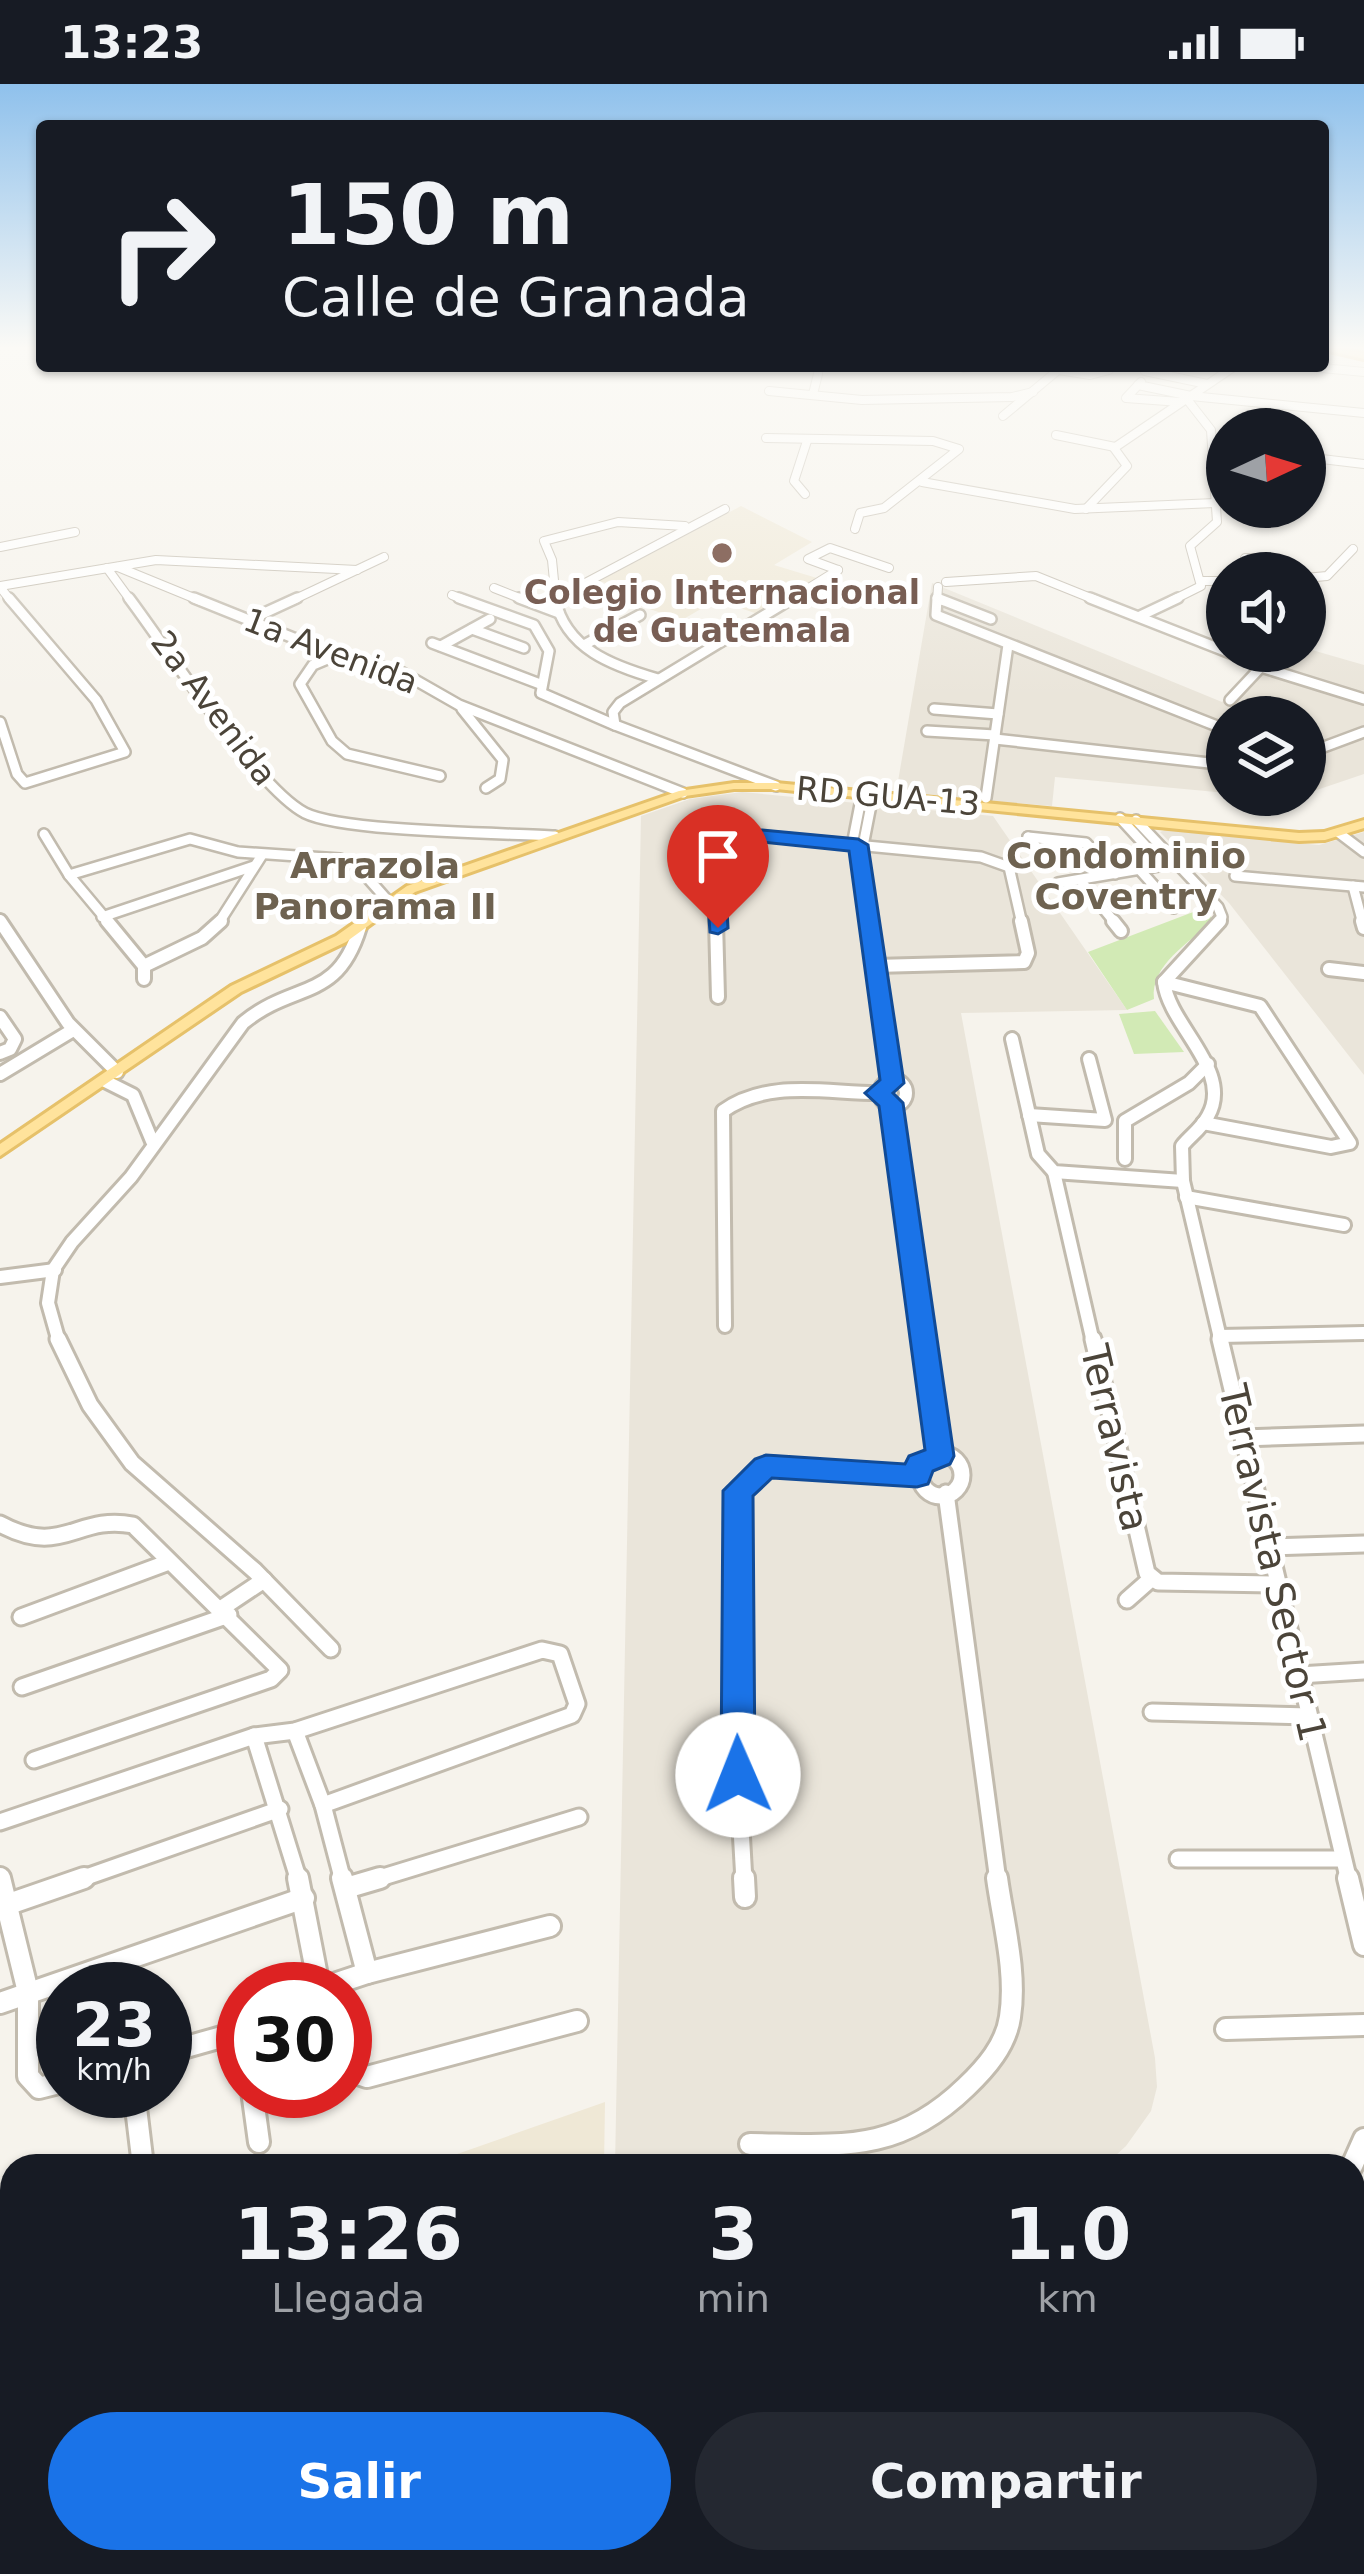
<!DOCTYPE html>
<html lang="es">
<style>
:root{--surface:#171b24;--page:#242831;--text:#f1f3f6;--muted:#9ea1a6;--accent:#1a73e8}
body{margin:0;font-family:"DejaVu Sans",sans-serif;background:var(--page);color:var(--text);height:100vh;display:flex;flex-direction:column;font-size:45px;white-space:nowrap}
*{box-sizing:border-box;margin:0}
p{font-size:39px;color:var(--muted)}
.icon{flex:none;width:66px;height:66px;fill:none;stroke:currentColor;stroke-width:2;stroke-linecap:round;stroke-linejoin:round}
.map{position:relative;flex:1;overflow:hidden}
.sheet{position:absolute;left:0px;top:2070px;width:1365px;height:420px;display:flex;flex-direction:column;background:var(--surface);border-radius:36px 36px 0 0;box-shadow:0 3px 9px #0004}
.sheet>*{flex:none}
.hud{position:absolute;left:36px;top:36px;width:1293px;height:252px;border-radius:12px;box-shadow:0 3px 9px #0004;background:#171b24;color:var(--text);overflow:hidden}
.needle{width:78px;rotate:86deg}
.controls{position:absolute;left:1206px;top:324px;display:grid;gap:24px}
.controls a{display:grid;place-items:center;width:120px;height:120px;border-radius:50%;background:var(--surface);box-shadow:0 3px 9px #0004;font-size:60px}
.speed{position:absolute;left:36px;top:1878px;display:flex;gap:24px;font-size:60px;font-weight:700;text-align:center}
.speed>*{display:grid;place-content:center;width:156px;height:156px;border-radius:50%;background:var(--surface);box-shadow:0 3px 9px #0004;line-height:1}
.speed small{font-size:30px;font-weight:400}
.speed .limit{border:18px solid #d22;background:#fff;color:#111}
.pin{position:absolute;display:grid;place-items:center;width:102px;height:102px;color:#fff;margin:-123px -51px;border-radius:50% 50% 50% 0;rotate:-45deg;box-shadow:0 0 12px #0007}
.pin .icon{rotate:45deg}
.me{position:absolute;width:132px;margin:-66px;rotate:359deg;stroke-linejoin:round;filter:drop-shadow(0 0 9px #0008)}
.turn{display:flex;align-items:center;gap:42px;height:252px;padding:0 48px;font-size:54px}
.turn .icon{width:156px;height:156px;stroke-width:2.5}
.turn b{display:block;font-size:84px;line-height:102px}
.eta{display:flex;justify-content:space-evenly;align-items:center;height:204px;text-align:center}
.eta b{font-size:72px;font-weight:800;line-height:84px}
.button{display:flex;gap:24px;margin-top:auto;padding:24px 48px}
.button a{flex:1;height:138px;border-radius:72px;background:var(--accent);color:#fff;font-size:48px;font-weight:800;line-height:138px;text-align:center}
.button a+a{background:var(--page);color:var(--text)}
.status{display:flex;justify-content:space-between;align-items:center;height:84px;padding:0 60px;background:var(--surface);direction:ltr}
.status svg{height:33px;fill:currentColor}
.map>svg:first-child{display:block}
</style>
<div class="status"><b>13:23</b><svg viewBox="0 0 49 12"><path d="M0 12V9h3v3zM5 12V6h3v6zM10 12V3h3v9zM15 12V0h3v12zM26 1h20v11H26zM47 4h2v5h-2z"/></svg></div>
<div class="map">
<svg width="1364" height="2490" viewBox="0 0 1364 2490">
<rect width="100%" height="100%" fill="#f6f3ec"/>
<!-- residential -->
<g fill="#eae5da">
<path d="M932 499 1222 618 1270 567 1305 564 1364 581V690L1305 710V633H1227V709L1055 693 1052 722 896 709Z"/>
<path d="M742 708 993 732 1127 926 961 929 1155 1974 1157 2003 1151 2027 1126 2062 1104 2082H615L641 732 690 715Z"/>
<path d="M1165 746 1319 761 1364 748V991L1229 819 1160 748Z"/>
</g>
<!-- education -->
<g fill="#efe8d6">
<path d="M741 422 812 458 774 481 820 495 761 531 716 516 682 536 626 517 637 509 599 497Z"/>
<path d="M605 2018 604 2082H423Z"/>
<path d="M12 2225V2478H594V2490H0V2242L4 2228Z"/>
</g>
<!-- green -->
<g fill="#d2eab5">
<path d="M1209 822 1212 838C1190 858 1150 881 1154 915L1127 926 1088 868Z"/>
<path d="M1155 927 1184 968 1134 970 1119 930Z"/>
</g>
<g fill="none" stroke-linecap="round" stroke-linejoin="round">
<!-- minor-far4 casing -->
<g stroke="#c2bbae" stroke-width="10">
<g id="minor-far4">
<path d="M1302 282 1364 288"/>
<path d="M963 284 983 282"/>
<path d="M1059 286 1090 291 1109 286"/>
<path d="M1145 287 1207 300"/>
<path d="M1141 298 1126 314 1180 318"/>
<path d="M1138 301 1191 312 1364 329"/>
<path d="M769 307 862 316 1012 313 1033 308"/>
<path d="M813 310 818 290"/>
<path d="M1003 332 1063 282"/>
<path d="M1056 351 1115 363"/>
<path d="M766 354 933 357 959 365 884 424 860 429 855 445"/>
<path d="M1305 373 1364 380"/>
<path d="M922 398 1075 425 1215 419"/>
<path d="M805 410 794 397 807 357"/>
<path d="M1086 425 1127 382 1114 364 1235 282"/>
<path d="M0 463 75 448"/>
<path d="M118 483 201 517"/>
<path d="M107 484 131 517"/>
<path d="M838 486 808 475 830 464 889 484"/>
<path d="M1252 489 1245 474H1267"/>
<path d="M1305 494 1327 492 1353 465"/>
<path d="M1201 497H1227"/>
<path d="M946 498 1036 492 1098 517"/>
<path d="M0 502 156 476 357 486"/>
<path d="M0 503 11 517"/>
<path d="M494 504 527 517"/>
<path d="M452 511 467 517"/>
<path d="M557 514 725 425"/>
<path d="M937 514 943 517"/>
<path d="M291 517 384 473"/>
<path d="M556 517 552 476 544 457 618 438 685 442"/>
<path d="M788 517 838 486"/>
<path d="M937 517 938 503"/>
<path d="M1171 517 1201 502 1190 462 1217 438 1211 346 1186 314"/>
</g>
</g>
<!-- minor-far3 casing -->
<g stroke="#c2bbae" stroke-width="14">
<g id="minor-far3">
<path d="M129 514C166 563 257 704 305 729 343 748 504 749 555 752"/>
<path d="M194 514 321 565 403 589 459 621 683 709"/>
<path d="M459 514 534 541 549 567 541 609 615 641"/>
<path d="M519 514 559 529"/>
<path d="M555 514C565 565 613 582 658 595"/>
<path d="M937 514 936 531 1227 646"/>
<path d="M937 514 991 535"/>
<path d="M1090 514 1248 576"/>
<path d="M1140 532 1178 514"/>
<path d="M249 536 297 514"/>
<path d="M472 545 524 564"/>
<path d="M432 559 540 600"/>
<path d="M584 561 640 531"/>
<path d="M441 562 490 535"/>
<path d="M339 570 313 581 300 600 332 657 347 670 440 692"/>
<path d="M1230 616 1261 583 1364 615"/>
<path d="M462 625 503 676 500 695 486 704"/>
<path d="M934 625 998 630"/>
<path d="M0 638 17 690 25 699 125 668 96 616 9 514"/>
<path d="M927 647 995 651"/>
<path d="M995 655 1227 681"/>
<path d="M1305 670 1364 648"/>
<path d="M776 702 615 641 613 628 620 619 793 514"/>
<path d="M986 714 1008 561"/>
<path d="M1120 734 1154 771 1170 777"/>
<path d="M1136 736 1218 823 1222 833 1219 840"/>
<path d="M1339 749 1364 768"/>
<path d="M44 750 69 791 110 840"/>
<path d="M1028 753 1086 759 1115 790"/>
<path d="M1028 753 1038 765 1069 761"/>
<path d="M852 761 862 710"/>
<path d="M858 761 869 840"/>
<path d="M863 762 873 711"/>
<path d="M1139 785 1174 824"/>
<path d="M69 791 190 755 238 768 340 775 358 783 389 818"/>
<path d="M1235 792 1364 803"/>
<path d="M1080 796 1116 840"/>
<path d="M1058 799 1176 779"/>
<path d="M1353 802 1363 840"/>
<path d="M102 833 254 782"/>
<path d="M218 840 262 771"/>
<path d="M716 840 714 769 723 756 762 752 981 773 1009 783 1022 840"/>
</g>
</g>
<!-- minor-far2 casing -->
<g stroke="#c2bbae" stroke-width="18">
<g id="minor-far2">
<path d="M0 837 68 939 117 988"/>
<path d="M107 837 144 882V895"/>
<path d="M716 837 718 913"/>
<path d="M869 837 892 999"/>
<path d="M1113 837 1121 847"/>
<path d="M1220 837 1164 898C1169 942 1234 987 1208 1032 1202 1044 1190 1052 1182 1062L1183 1097 1221 1258"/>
<path d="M1362 837 1364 844"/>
<path d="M144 882 202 854 221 837"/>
<path d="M875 882 1024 878 1028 869 1021 837"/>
<path d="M1329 885 1364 889"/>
<path d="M1164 898 1260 922 1350 1059 1331 1063 1203 1039"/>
<path d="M0 933 15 955 10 965 0 969"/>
<path d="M1012 955 1038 1070 1054 1088 1183 1097"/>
<path d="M0 990 73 946"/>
<circle cx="893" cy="1009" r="13"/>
<path d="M105 997 133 1011 152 1057"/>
<path d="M891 1019 924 1258"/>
<path d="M1029 1031 1105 1036 1089 975"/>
<path d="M1125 1075V1037L1189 999 1208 980"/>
<path d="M1054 1088 1093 1258"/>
<path d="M1186 1113 1344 1141"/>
<path d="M0 1193 55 1186"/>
<path d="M725 1242 723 1027C768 995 825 1009 877 1009"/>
<path d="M1219 1252 1364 1249"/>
<path d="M59 1258 48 1219 53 1186 72 1158 131 1093 243 939C295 896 337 919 360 843"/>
</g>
</g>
<!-- minor-far1 casing -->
<g stroke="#c2bbae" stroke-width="21">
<g id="minor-far1">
<path d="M58 1255 90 1321 132 1379 255 1487 331 1565"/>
<path d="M924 1255 940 1372"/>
<path d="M1093 1255 1147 1489 1158 1498 1278 1500"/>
<path d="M1220 1255 1349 1797"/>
<path d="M1243 1354 1364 1350"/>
<circle cx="941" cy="1391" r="21"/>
<path d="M946 1409 998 1797"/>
<path d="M0 1440C63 1474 76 1430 133 1441L280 1586 271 1595 34 1676"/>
<path d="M1269 1463 1364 1460"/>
<path d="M1127 1516 1152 1494"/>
<path d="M222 1524 264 1496"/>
<path d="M21 1533 169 1478"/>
<path d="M1299 1591 1364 1587"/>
<path d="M22 1603 229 1531"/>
<path d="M1152 1628 1309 1632"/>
<path d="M295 1647 323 1721 343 1797"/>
<path d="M254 1652 299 1797"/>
<path d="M0 1738 254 1652 295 1647 542 1566 560 1570 577 1620 572 1631 323 1721"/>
<path d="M1178 1775H1343"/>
<path d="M75 1797 280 1725"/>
<path d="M370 1797 579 1733"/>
<path d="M744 1797 738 1691V1407L754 1389 774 1381 917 1392"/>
</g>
</g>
<!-- minor casing -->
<g stroke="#c2bbae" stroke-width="26">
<g id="minor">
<path d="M0 1794 28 1908V1992L39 2004 63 1998"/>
<path d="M298 1794 318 1897 325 1903 367 1889 342 1794"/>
<path d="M744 1794 745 1813"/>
<path d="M1348 1794 1364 1861"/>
<path d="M346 1804 380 1794"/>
<path d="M6 1821 84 1794"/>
<path d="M367 1889 550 1842"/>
<path d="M0 1919 304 1814"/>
<path d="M1226 1945 1364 1941"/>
<path d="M165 1969 243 1947"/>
<path d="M345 1978 350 1987 367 1993 577 1937"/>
<path d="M134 2007 143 2082"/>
<path d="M252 2007 259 2058"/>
<path d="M750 2060C840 2061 897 2070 966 2003 986 1984 1006 1961 1010 1933 1017 1888 1003 1838 997 1794"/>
<path d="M1352 2082 1364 2055"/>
<path d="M1353 2426 1364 2407"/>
<path d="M724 2478 730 2490"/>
<path d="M866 2478 867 2490"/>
<path d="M1064 2478 1065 2490"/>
<path d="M1028 2490 1037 2478"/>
<path d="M1320 2490 1324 2478"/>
</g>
</g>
<!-- major casing -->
<g stroke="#e6c16a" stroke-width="6">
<path id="major" d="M734 699H776L1299 749 1324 748 1364 736V744L1325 756 1299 757 776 705H734L685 712 415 808 346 858 241 908 0 1072V1060L231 902 336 852 407 802 679 707Z"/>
</g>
<!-- highway casing -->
<g stroke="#e0a43c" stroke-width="6">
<path id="highway" d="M1324 264 1364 269V275L1325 266Z"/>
</g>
<!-- minor-far4 -->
<use href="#minor-far4" stroke="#fff" stroke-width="8"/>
<!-- minor-far3 -->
<use href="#minor-far3" stroke="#fff" stroke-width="9"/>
<!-- minor-far2 -->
<use href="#minor-far2" stroke="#fff" stroke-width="12"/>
<!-- minor-far1 -->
<use href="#minor-far1" stroke="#fff" stroke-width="15"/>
<!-- minor -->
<use href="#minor" stroke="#fff" stroke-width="20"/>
<!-- major -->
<use href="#major" fill="#ffe39c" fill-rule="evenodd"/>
<!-- highway -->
<use href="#highway" fill="#ffcf6e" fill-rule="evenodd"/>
</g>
<!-- sky -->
<linearGradient id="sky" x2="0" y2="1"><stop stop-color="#8fc1ec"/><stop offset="0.43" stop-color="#fbfaf6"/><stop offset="1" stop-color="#fbfaf6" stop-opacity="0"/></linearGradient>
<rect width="1364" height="613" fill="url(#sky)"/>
<!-- route -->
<path fill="#1a73e8" stroke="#114b97" stroke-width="3" d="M762 746 858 755 868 761 904 999 893 1009 903 1019 954 1372 950 1380 933 1387 928 1400 917 1403 772 1394 753 1412 755 1691 750 1701 738 1706 726 1701 721 1691 723 1407 755 1375 766 1371 905 1380 909 1372 925 1366 879 1022 865 1009 880 996 849 767 762 758 730 762 724 769 728 844 718 850 710 848 704 769 717 752Z"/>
<!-- markers -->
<circle fill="#8d6e63" stroke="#fff" stroke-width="4.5" cx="722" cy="469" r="12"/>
<g text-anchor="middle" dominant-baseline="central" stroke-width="10" stroke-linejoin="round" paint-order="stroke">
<!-- far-education labels -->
<g font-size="33" font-weight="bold" fill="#785e54" stroke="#fff">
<text x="722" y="508">Colegio Internacional<tspan x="722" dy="38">de Guatemala</tspan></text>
</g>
<!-- far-street labels -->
<g font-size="33" fill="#4b4439" stroke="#fff">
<text transform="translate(331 567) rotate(21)">1a Avenida</text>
<text transform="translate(214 624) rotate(53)">2a Avenida</text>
<text transform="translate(888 712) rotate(5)">RD GUA-13</text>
</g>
<!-- far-neighbourhood labels -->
<g font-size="36" font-weight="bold" fill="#6e6250" stroke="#fff">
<text x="1126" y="771">Condominio<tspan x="1126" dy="41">Coventry</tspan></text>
<text x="375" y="781">Arrazola<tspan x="375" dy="41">Panorama II</tspan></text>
</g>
<!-- street labels -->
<g font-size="39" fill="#4b4439" stroke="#fff">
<text transform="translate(1115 1354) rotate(77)">Terravista</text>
<text transform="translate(1273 1479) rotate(77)">Terravista Sector 1</text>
</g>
</g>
</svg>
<div class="controls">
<a><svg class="needle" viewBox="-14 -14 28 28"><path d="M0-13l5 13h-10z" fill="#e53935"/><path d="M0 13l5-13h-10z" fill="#9ea1a6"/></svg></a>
<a><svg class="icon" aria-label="sound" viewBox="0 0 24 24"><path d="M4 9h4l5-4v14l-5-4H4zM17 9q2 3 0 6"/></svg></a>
<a><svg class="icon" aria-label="layers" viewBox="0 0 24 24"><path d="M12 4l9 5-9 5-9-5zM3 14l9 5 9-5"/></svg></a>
</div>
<div class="speed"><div>23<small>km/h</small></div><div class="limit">30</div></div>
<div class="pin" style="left:718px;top:844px;background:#d93025"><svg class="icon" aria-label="arrive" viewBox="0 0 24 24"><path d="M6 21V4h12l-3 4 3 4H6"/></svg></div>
<svg class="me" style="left:738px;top:1691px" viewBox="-20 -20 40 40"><circle r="19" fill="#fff"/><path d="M0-13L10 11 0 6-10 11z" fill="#1a73e8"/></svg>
<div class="hud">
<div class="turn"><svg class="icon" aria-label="right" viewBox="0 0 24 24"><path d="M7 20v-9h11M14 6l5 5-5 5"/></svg><div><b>150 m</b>Calle de Granada</div></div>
</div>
<section class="sheet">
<div class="eta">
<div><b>13:26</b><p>Llegada</p></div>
<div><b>3</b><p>min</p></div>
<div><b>1.0</b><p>km</p></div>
</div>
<div class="button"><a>Salir</a><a>Compartir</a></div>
</section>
</div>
